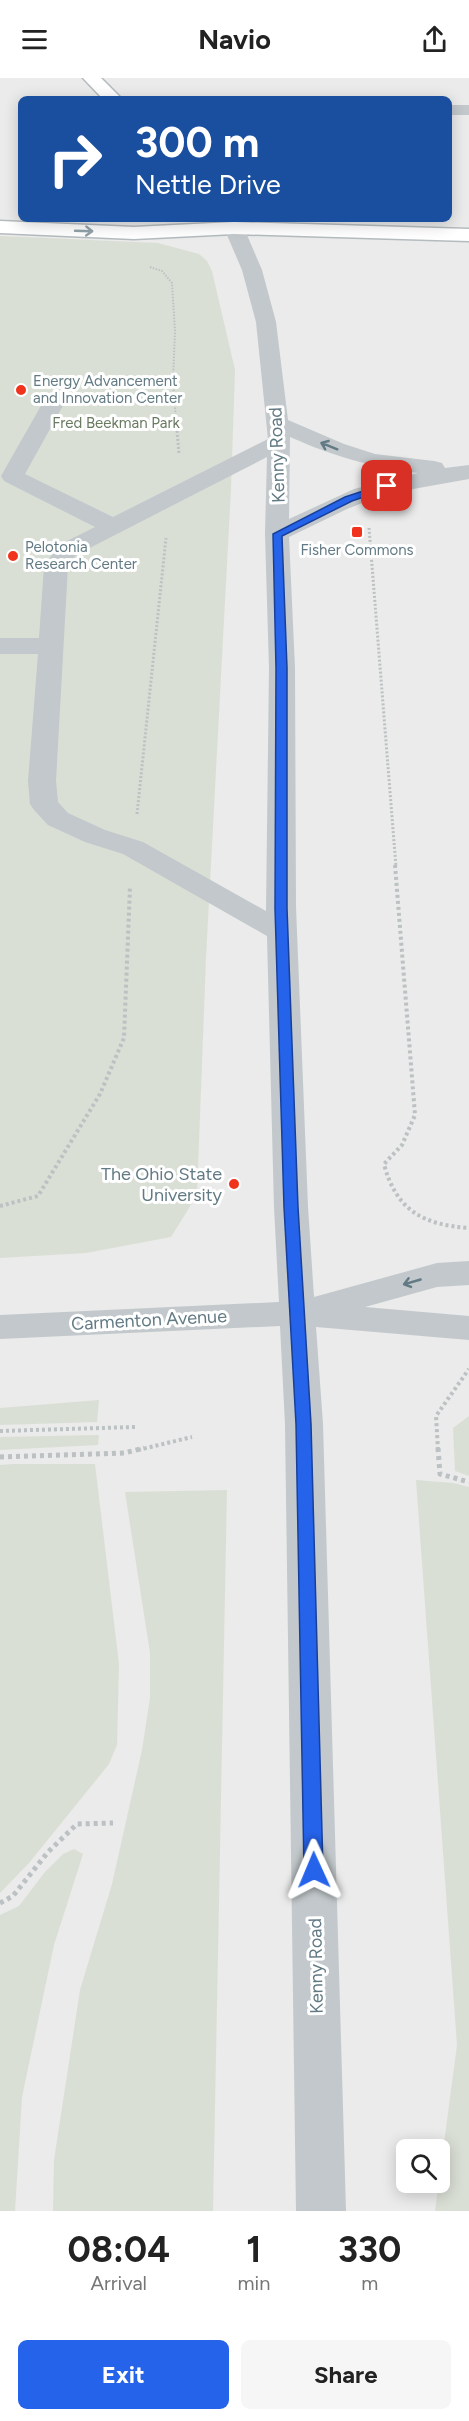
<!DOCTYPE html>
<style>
:root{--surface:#fff;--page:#f6f6f6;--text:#222;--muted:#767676;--accent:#2563eb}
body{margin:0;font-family:Figtree,sans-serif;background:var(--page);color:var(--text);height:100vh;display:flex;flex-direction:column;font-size:22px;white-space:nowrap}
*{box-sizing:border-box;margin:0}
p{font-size:20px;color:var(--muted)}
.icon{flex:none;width:33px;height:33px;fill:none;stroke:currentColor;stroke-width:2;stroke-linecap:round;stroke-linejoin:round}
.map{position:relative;height:2133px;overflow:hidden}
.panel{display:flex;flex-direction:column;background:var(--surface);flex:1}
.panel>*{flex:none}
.banner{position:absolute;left:18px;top:18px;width:434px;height:126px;border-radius:9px;box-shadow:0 3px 15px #0003;background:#1a4fa0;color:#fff;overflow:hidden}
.controls{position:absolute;left:396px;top:2061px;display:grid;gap:12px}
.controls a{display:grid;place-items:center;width:54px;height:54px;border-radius:9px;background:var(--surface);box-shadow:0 3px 15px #0003;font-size:30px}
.pin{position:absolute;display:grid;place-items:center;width:51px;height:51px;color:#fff;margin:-26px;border-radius:12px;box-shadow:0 3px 9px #0006}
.me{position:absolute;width:66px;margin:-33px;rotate:359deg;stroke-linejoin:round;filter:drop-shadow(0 0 4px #0008)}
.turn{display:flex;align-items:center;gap:21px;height:126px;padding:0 18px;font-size:27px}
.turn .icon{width:78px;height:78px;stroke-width:2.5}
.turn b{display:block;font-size:42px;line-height:51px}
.eta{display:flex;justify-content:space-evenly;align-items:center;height:102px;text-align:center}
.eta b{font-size:36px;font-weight:700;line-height:42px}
.primary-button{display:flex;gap:12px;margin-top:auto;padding:12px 18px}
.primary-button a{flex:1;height:69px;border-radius:9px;background:var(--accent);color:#fff;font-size:24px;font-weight:700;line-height:69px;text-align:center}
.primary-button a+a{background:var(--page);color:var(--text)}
header{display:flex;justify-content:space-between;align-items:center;height:78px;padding:0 18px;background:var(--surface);font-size:27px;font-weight:700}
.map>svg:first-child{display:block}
</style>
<header><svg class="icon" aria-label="menu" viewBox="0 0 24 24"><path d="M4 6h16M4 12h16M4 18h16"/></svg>Navio<svg class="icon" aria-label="share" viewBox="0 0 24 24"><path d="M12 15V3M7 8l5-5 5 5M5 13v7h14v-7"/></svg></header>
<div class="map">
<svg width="469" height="2133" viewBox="0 0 469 2133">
<rect width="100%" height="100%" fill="#f9f9f6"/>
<!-- built -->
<path fill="#eaebea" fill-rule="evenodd" d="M0 0H469V2133H0ZM21 21H448V141H21ZM406 2072H440V2104H406Z"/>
<!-- green -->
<g fill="#dadfd5">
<path d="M0 158 158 165 199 176 207 183 212 193 235 292 231 411 206 880 197 1117 171 1159 86 1175 0 1180Z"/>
<path d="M99 1322 97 1344 0 1347V1330Z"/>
<path d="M469 1338V1398L455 1393 453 1350Z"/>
<path d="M99 1357 98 1367 0 1372V1359Z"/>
<path d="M13 1386H95L119 1586 117 1667 109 1686 29 1785 0 1815V1387Z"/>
<path d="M416 1402 453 1405 469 1409V2133H435L457 1967Z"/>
<path d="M227 1412 213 2133H53L54 2082 80 1912 112 1806 142 1672 150 1620V1575L125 1414Z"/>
<path d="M74 1771 83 1776 54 1867 22 2019 15 2133H0V1837L19 1828 45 1794 63 1776Z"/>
</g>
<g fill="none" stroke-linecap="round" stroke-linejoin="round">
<!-- major casing -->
<g stroke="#b5bcbf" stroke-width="3">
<g id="major">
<path d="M83 0H101L122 21H103Z"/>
<path d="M0 143 134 149 234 144 469 151V163L234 156 134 161 0 155Z"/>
</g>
</g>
<!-- path-far3 -->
<path stroke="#bcc1c3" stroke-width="2" stroke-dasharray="1.5 1.5" stroke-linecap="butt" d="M150 189 162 193 172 205 175 253 173 303 176 342"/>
<!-- path-far2 -->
<g stroke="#bcc1c3" stroke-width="3" stroke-dasharray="2 2" stroke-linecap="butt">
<path d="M176 341 179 376"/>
<path d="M369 450 396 789"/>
<path d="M137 736 166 460"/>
</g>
<!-- path-far1 -->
<g stroke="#bcc1c3" stroke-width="4" stroke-dasharray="3 3" stroke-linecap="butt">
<path d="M395 787 415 1037 402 1067 384 1086C396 1132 423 1147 469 1150"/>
<path d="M0 1128 38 1118 100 1016 124 960 130 809"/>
<path d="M0 1353 135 1349"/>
<path d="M138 1372 192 1359"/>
<path d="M438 1372 436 1338 469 1291"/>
</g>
<!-- path -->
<g stroke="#bcc1c3" stroke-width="5" stroke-dasharray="4 4" stroke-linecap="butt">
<path d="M438 1370 440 1396 469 1404"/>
<path d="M0 1379 124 1375 144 1370"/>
<path d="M0 1825 13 1818 48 1774 77 1746 113 1745"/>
</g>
<!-- minor -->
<g fill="#c2c8cb" fill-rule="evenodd">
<rect x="448" y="27" width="21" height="10"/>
<path d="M234 144 241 146 244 150 262 192 276 244 288 342 344 366 375 376 434 383 442 385 445 390 469 387V401L385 416 347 431 289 459 295 590 296 829 308 1129 314 1219 437 1185 469 1183V1207L437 1209 365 1229 469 1238V1262L316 1249 323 1346 346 2133H296L285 1346 280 1248 0 1261V1237L279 1224 274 1129 267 858 123 776 85 764 48 747 34 732 30 726 28 703 38 576H0V560H39L44 488 59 467 95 449 4 403 1 398 46 319 54 317 62 319 65 324 25 396 113 439 268 361 256 244 242 192 224 150 227 146ZM290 359C335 379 369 388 418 395L354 411 289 441ZM267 379 265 456 269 590 266 833 143 764 105 752 68 735 58 724 56 703 68 488 76 477Z"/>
</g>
<!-- major -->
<use href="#major" fill="#fff" fill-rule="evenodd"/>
</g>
<!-- one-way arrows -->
<defs><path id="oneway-shaft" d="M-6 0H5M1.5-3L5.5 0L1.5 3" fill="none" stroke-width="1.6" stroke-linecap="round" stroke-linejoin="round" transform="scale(1.5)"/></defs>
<use stroke="#91a2a9" href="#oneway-shaft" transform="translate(84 153) rotate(2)"/>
<g stroke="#627a84">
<use href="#oneway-shaft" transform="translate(329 368) rotate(-158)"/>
<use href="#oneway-shaft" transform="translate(412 1204) rotate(164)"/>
</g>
<!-- route -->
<path fill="#2563eb" stroke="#184099" stroke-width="1.5" d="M387 405 391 408 390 410 352 423 282 458 287 590V830L298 1129 311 1346 323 1792 320 1798 314 1800 307 1798 304 1792 296 1346 284 1129 275 830 276 590 273 456 345 419Z"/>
<!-- markers -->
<g fill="#f1331e" stroke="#fff" stroke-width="2">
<circle cx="21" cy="312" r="6"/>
<rect x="351" y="448" width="12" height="12" rx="3"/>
<circle cx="13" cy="478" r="6"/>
<circle cx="234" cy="1106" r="6"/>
</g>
<g text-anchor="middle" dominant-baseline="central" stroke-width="6" stroke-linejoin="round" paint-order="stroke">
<!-- far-poi labels -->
<g font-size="15" fill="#627a84" stroke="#fff" text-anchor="start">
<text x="33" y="303">Energy Advancement<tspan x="33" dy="17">and Innovation Center</tspan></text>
<text x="25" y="469">Pelotonia<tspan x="25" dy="17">Research Center</tspan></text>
<text x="357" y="472" text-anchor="middle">Fisher Commons</text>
</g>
<!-- far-park labels -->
<g font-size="15" fill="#697a61" stroke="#fff">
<text x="116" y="345">Fred Beekman Park</text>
</g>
<!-- street labels -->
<g font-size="18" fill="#627a84" stroke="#fff">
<text transform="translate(277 377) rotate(-92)">Kenny Road</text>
<text transform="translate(149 1242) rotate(-3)">Carmenton Avenue</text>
<text transform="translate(316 1888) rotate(-91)">Kenny Road</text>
</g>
<!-- poi labels -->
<g font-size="18" fill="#627a84" stroke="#fff" text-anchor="end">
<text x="222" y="1096">The Ohio State<tspan x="222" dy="21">University</tspan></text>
</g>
</g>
</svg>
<div class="controls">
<a><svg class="icon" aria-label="search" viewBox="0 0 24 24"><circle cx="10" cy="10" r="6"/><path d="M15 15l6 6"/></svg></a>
</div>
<div class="pin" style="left:387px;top:408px;background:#d93025"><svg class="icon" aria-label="arrive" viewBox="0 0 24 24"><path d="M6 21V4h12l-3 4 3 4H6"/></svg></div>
<svg class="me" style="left:314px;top:1792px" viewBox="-20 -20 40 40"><path d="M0-17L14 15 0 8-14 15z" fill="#2563eb" stroke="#fff" stroke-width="4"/></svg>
<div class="banner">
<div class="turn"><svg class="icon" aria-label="right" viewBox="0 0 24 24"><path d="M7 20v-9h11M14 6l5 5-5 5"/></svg><div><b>300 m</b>Nettle Drive</div></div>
</div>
</div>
<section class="panel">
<div class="eta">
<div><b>08:04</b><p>Arrival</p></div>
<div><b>1</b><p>min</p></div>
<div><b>330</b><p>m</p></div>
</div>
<div class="primary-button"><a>Exit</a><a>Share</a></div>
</section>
